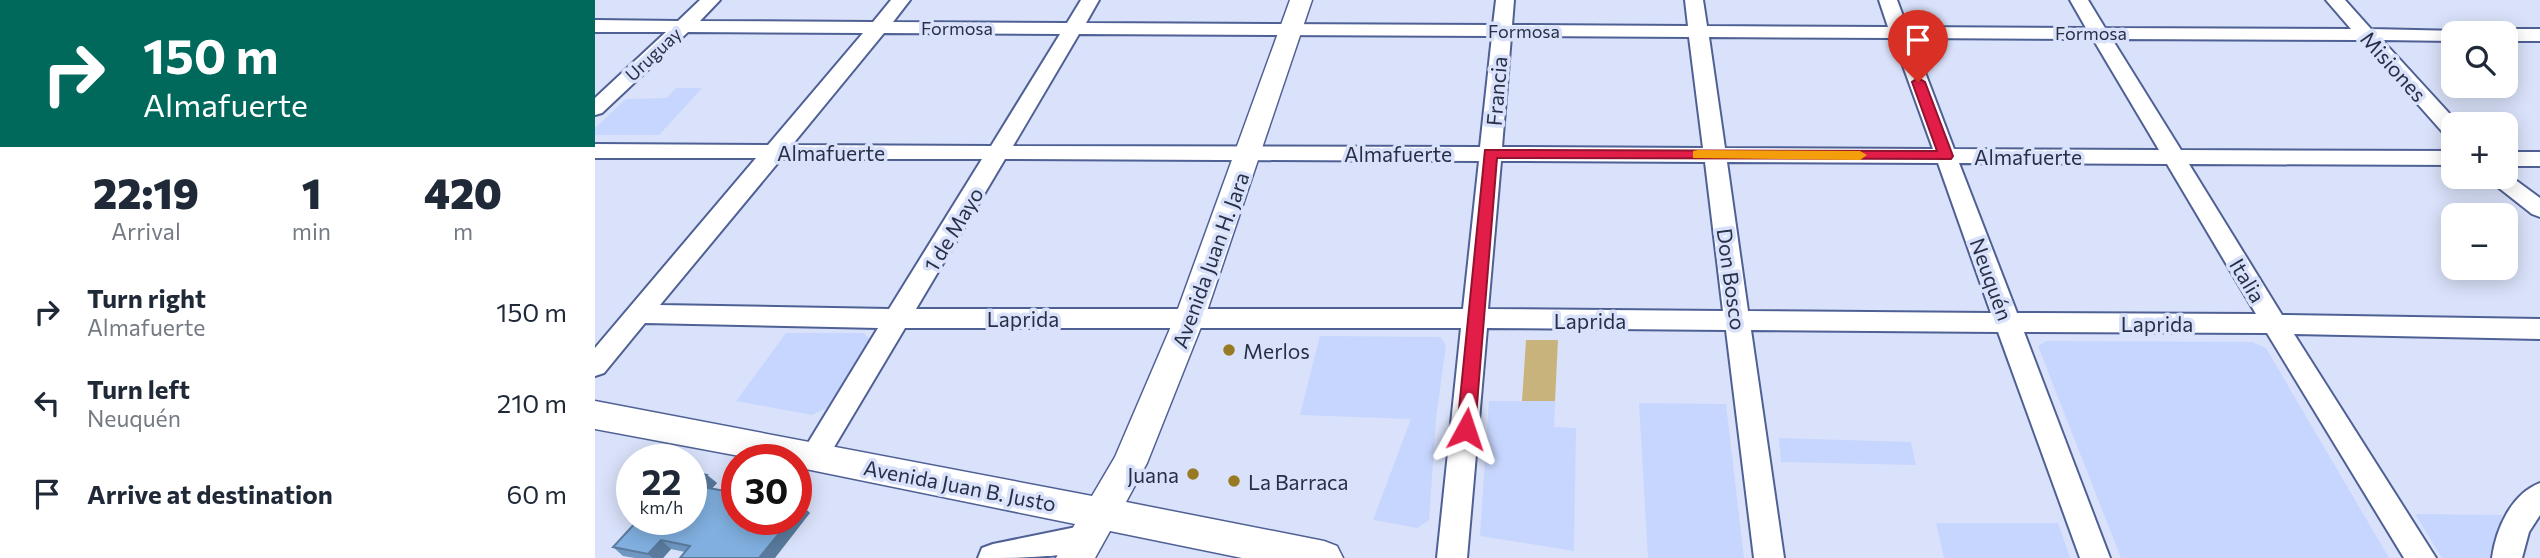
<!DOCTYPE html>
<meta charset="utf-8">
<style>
:root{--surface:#fff;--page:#f6f6f7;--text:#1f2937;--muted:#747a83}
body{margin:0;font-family:Commissioner,sans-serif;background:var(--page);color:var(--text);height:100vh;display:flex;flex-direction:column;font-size:26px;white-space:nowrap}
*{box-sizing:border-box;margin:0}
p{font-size:23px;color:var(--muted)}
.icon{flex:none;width:38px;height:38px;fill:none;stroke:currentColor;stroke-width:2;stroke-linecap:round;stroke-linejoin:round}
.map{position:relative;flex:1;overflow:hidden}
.drawer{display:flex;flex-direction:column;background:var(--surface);width:595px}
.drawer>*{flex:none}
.guide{background:#00695c;color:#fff;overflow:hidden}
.tools{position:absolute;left:1846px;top:21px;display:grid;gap:14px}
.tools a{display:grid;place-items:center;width:77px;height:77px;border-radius:14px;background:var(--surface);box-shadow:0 4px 18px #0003;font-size:35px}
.speed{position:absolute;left:21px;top:444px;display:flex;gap:14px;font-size:35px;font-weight:700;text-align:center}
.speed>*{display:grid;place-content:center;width:91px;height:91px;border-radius:50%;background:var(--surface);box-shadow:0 4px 18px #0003;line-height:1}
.speed small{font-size:18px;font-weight:400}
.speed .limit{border:10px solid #d22;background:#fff;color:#111}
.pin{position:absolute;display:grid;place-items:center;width:60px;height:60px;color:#fff;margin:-72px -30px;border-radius:50% 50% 50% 0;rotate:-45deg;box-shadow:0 0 7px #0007}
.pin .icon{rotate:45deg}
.me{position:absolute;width:77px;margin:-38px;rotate:5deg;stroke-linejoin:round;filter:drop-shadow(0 0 5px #0008)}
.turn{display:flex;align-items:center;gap:24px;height:147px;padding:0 28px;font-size:32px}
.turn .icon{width:91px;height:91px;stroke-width:2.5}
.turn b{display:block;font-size:49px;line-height:60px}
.eta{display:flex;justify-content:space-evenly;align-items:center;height:119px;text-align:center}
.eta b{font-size:42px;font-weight:800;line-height:49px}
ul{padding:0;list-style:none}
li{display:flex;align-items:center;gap:21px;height:91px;padding:0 28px}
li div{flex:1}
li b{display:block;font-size:26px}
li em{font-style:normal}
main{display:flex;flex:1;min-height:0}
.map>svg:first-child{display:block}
</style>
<main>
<section class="drawer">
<div class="guide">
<div class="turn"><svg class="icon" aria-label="right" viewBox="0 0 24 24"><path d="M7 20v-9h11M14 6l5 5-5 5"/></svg><div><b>150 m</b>Almafuerte</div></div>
</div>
<div class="eta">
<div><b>22:19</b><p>Arrival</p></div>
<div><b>1</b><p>min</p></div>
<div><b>420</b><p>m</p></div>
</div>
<ul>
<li><svg class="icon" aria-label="right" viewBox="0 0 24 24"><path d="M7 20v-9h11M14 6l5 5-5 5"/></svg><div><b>Turn right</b><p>Almafuerte</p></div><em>150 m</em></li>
<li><svg class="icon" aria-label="left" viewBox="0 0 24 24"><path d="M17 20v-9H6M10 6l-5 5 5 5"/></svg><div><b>Turn left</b><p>Neuquén</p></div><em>210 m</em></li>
<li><svg class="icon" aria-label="arrive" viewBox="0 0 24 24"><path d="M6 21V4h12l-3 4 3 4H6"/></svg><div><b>Arrive at destination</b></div><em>60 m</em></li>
</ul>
</section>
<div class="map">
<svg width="1945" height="558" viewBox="0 0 1945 558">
<rect width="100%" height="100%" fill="#d9e2fa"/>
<!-- built -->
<g fill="#c7d6fe">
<path d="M81 88H107L64 135H0V128L31 99 72 98Z"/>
<path d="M191 333H269L275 340 232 408 217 415 141 401Z"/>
<path d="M725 336 845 337 851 345 841 419 834 520 822 528 778 520 816 419 705 415Z"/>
<path d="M1451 341 1657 342 1671 348 1794 558H1526L1443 346Z"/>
<path d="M894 401H960L959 427 981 428 979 551 885 536Z"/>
<path d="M1044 403 1131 404 1149 558H1053Z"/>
<path d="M1184 438 1316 442 1321 465 1186 462Z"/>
<path d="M1820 514 1908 515 1897 558H1847Z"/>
<path d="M1341 523H1463L1475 558H1349Z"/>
</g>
<!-- green -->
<path fill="#c9b37c" d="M931 340H963L960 401H927Z"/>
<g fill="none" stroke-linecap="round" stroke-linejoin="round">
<!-- minor casing -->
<g stroke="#4f6094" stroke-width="4">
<g id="minor">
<path d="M105 0H125L105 21 278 22 296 0H315L298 22 472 23 486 0H504L491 23 898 25 901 0H919L917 25 1093 26 1090 0H1108L1112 26 1293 27 1284 0H1302L1312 27 1491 28 1475 0H1493L1510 28 1756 29 1731 0H1750L1776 29 1865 31 1866 33H1858V41L1787 40 1864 124H1858V137L1851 136 1766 40 1517 39 1586 150 1858 151V165L1594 164 1687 315 1945 319V339L1699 334 1841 558H1809L1672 333 1429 332 1515 558H1485L1403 332 1156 330 1189 558H1159L1131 330 892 328 872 558H842L866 328H310L229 464 219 468 209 464 205 456 283 328 50 323 9 373 0 376V348L161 158H0V144L173 145 268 33 93 32 7 113 0 115V98L71 32H0V20L83 21ZM289 33 465 34 396 146 197 145ZM484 34 897 36 885 147 418 146ZM916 36 1094 37 1108 148 907 147ZM1114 37 1298 38 1338 149 1130 148ZM1317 38 1498 39 1564 150 1359 149ZM186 159H387L294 309 65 305ZM410 159 884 161 868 309H321ZM906 161 1110 162 1128 311 893 309ZM1132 162 1343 163 1396 313 1153 311ZM1364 163 1572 164 1661 314 1422 313Z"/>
<path d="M1911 29H1945V41H1911V33H1903Z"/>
<rect x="1911" y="152" width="34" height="14"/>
<path d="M1911 173 1945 198V217L1937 214 1890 177H1911Z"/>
<path d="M1945 483V515L1934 532 1927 558H1897C1901 529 1916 494 1945 483Z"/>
<path d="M491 525 502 528 506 538 502 548C463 558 423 558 383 558L387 548 398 544Z"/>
</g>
</g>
<!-- major casing -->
<g stroke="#4f6094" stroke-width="3">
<path id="major" d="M695 0H717L610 317 552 463 531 502 729 541 742 546 748 558H647L515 531 500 558H461L480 524 201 467V460H166L0 429V401L497 496 520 457 580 317Z"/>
</g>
<!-- minor -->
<use href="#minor" fill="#fff" fill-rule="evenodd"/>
<!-- major -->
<use href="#major" fill="#fff" fill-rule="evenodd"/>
</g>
<!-- wall -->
<path fill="#6f97c1" d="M112 475 122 483 117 488 206 505 215 513 90 552 76 549 68 558H40L28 556 18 547Z"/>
<!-- shaded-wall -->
<g fill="#5a7b9d">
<path d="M112 475 122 483 112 494 102 486Z"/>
<path d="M206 505 215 513 180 558H164L195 520H201V511Z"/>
<path d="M66 540 76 549 68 558H58L53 554Z"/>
</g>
<!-- building -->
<g fill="#81b0e0" stroke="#5a7b9d" stroke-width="2">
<path d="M96 471 112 475 102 486 142 493V520H195L164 558H85L95 546 66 540 53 554 18 547 43 520H96Z"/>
<path d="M201 504 206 505 201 511Z"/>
</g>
<!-- route -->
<path fill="#e11d48" stroke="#92132f" stroke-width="2" d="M1323 78 1330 82 1358 156 1356 159 902 158 880 429 877 434 871 436 864 434 862 429 890 150 1342 151 1317 82Z"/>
<!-- slow -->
<path fill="#f59e0b" d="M1103 150 1265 151 1272 155 1265 160 1098 158V151Z"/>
<!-- markers -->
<g fill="#987a23" stroke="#d9e2fa" stroke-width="2.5">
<circle cx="634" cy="350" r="7"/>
<circle cx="598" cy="474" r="7"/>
<circle cx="639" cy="481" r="7"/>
</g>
<g text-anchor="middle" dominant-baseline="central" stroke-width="7" stroke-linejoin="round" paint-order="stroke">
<!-- far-street labels -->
<g font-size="18" fill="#283047" stroke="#d9e2fa">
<text x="362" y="28">Formosa</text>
<text x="929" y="31">Formosa</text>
<text x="1496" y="33">Formosa</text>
<text transform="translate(58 54) rotate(-43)">Uruguay</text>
</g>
<!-- street labels -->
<g font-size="21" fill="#283047" stroke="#d9e2fa">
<text transform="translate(1799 66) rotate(48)">Misiones</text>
<text transform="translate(901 91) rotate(-85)">Francia</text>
<text x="236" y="152">Almafuerte</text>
<text x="803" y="153">Almafuerte</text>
<text x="1433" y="156">Almafuerte</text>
<text transform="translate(358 229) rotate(-59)">1 de Mayo</text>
<text transform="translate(615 260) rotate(-70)">Avenida Juan H. Jara</text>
<text transform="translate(1137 279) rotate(82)">Don Bosco</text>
<text transform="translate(1397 279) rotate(70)">Neuquén</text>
<text transform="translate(1653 280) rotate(59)">Italia</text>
<text x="428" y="318">Laprida</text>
<text x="995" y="320">Laprida</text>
<text x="1562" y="323">Laprida</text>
<text transform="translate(365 485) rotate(11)">Avenida Juan B. Justo</text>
</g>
<!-- poi labels -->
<g font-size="21" fill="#283047" stroke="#d9e2fa" text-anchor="start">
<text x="648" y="350">Merlos</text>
<text x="584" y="474" text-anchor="end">Juana</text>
<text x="653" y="481">La Barraca</text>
</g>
</g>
</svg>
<div class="tools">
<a><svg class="icon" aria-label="search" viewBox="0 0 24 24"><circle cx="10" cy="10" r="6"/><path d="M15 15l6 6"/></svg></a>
<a>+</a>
<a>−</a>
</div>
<div class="speed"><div>22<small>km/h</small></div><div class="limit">30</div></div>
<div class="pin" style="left:1323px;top:82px;background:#d93025"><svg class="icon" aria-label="arrive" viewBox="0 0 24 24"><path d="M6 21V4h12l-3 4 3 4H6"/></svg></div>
<svg class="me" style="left:871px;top:429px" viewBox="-20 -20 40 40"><path d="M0-17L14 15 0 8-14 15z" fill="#e11d48" stroke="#fff" stroke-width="4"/></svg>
</div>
</main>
